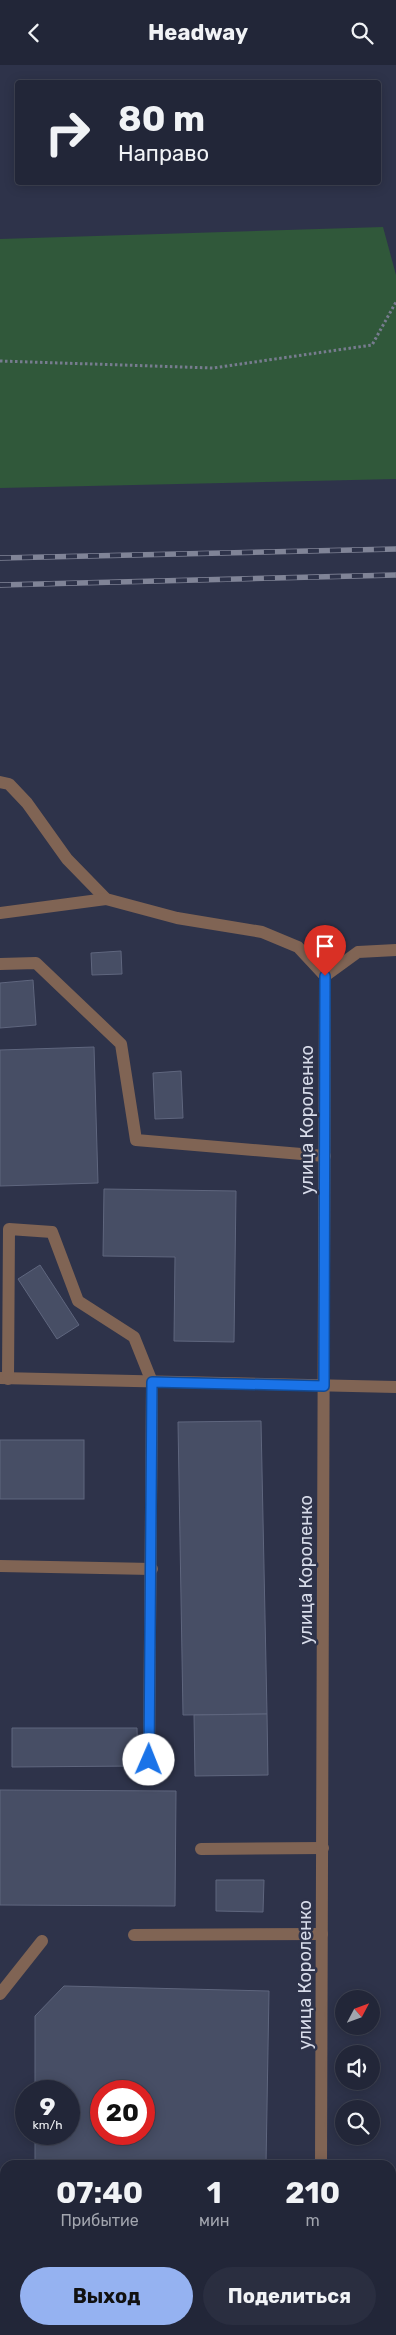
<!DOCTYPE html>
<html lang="ru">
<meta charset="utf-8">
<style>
:root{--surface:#222638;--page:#2a2e40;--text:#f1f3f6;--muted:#a2a5ae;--line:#3f4353;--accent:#95b2f1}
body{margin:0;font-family:Rubik,sans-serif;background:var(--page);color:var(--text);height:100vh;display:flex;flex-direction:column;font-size:19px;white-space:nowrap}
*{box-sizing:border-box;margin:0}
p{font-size:16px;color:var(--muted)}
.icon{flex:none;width:28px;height:28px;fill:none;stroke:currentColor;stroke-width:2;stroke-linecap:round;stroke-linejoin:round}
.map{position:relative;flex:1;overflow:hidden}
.details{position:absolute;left:0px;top:2095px;width:396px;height:175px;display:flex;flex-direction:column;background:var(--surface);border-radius:15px 15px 0 0;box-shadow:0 2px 12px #0003,0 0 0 1px var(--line)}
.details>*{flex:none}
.hud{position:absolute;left:15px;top:15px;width:366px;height:105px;border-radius:5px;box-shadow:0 2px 12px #0003,0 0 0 1px var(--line);background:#222638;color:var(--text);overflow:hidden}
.needle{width:32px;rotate:49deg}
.controls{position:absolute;left:335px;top:1925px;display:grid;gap:10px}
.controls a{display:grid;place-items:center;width:45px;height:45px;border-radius:50%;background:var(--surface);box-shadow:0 2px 12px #0003,0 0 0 1px var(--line);font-size:25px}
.speed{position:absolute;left:15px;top:2015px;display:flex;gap:10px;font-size:25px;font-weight:700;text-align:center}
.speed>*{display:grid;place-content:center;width:65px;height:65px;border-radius:50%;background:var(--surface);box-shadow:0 2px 12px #0003,0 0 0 1px var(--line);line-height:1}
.speed small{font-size:12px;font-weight:400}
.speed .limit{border:8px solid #d22;background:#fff;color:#111}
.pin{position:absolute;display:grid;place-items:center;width:42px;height:42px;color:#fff;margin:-51px -21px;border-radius:50% 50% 50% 0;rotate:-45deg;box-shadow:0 0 5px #0007}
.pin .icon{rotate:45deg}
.me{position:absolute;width:55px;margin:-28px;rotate:1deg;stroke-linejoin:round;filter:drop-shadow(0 0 4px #0008)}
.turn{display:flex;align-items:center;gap:18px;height:105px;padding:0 20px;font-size:22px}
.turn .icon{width:65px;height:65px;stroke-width:2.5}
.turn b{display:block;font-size:35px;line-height:42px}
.eta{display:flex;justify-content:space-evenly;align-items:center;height:85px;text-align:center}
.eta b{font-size:30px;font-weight:700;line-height:35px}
.button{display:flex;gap:10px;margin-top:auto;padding:10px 20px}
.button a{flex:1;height:58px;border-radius:30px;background:var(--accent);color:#111;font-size:20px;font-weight:700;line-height:58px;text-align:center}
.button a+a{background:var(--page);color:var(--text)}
header{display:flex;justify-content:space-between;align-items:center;height:65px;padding:0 20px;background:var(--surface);font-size:22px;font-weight:700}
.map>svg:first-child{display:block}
</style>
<header><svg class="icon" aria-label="back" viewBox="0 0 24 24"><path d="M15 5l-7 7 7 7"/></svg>Headway<svg class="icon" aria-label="search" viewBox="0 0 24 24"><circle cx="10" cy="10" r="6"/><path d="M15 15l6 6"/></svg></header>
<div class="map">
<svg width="396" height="2270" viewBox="0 0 396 2270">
<rect width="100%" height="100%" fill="#2e334a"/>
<!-- green -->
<path fill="#30583a" d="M383 162 396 210V414L0 423V174Z"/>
<!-- building -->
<g fill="#474e65" stroke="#5f667e" fill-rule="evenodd">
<path d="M121 886 122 909 92 910 91 888Z"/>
<path d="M33 915 36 960 0 963V918Z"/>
<path d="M94 982 98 1118 0 1121V985Z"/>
<path d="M181 1006 183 1053 155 1054 153 1008Z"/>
<path d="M104 1124 236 1126 234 1277 174 1276 175 1192 103 1191Z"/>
<path d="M40 1200 79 1260 57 1274 18 1214Z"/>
<path d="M261 1356 267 1649 183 1650 178 1357Z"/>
<rect x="0" y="1375" width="84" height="59"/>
<path d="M267 1649 268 1710 195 1711 194 1650Z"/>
<path d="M12 1663H137L138 1701 12 1702Z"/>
<path d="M0 1725 176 1726 175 1841 0 1840Z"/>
<path d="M216 1815H264L263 1847 216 1846Z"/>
<path d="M64 1921 269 1926 266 2100H35V2069H69V2026H35V1951ZM101 2026H144V2069H101Z"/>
<rect x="122" y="2265" width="141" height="5"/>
</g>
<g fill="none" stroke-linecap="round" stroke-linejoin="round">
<!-- path -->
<path stroke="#777c8f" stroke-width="3" stroke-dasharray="2.5 2.5" stroke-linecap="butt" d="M0 296 213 303 372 280 396 237"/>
<!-- service -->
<g stroke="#806454" stroke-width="12">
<path d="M0 717 9 719 27 738 67 794 106 834 177 853 262 867 298 882 325 911 358 887 396 885"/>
<path d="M0 848 106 834"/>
<path d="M0 899 36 898 121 979 136 1075 325 1091"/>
<path d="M0 1313 396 1322"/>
<path d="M8 1314 9 1164 52 1167 78 1236 134 1272 152 1317 149 1695"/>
<path d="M0 1501 152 1504"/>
<path d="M201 1784 323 1783"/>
<path d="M134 1870 322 1869"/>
<path d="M0 1929 42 1876"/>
<path d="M391 2254H396"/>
</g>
<!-- minor -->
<g stroke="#806454" stroke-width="12">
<path d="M321 2100 325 911"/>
<path d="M321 2270V2265"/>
</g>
<!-- rail casing -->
<g stroke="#808497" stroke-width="5.5">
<g id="rail">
<path d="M0 493 396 484"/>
<path d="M0 520 396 510"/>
</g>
</g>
<!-- rail -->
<use href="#rail" stroke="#2e334a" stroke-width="4" stroke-dasharray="11" stroke-linecap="butt"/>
</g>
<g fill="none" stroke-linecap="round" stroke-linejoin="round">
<!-- route casing -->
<g stroke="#114b97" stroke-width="12">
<path id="route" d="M149 1695 152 1317 324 1321 325 911"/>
</g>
<!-- route -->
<use href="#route" stroke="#1a73e8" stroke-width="9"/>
</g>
<g text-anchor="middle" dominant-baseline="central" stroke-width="5" stroke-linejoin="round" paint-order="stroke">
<!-- street labels -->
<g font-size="18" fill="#d7dbe9" stroke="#2e334a">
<text transform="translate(307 1055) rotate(-90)">улица Короленко</text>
<text transform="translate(306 1505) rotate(-90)">улица Короленко</text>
<text transform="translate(305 1910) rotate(-90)">улица Короленко</text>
</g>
</g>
</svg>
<div class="controls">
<a><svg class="needle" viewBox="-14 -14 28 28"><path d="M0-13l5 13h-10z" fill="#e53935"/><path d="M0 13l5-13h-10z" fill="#a2a5ae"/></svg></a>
<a><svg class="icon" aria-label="sound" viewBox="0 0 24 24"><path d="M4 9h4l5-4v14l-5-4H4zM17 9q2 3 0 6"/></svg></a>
<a><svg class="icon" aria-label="search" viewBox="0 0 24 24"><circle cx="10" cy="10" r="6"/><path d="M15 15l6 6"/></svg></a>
</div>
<div class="speed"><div>9<small>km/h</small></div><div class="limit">20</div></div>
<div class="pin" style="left:325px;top:911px;background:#d93025"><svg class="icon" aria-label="arrive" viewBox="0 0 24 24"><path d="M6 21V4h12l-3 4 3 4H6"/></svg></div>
<svg class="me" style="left:149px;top:1695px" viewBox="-20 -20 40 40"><circle r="19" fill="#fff"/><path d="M0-13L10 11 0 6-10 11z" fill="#1a73e8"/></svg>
<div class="hud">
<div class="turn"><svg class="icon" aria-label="right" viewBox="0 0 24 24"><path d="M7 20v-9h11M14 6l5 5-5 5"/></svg><div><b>80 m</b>Направо</div></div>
</div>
<section class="details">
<div class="eta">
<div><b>07:40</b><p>Прибытие</p></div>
<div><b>1</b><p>мин</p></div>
<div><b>210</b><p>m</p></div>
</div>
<div class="button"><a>Выход</a><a>Поделиться</a></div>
</section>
</div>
